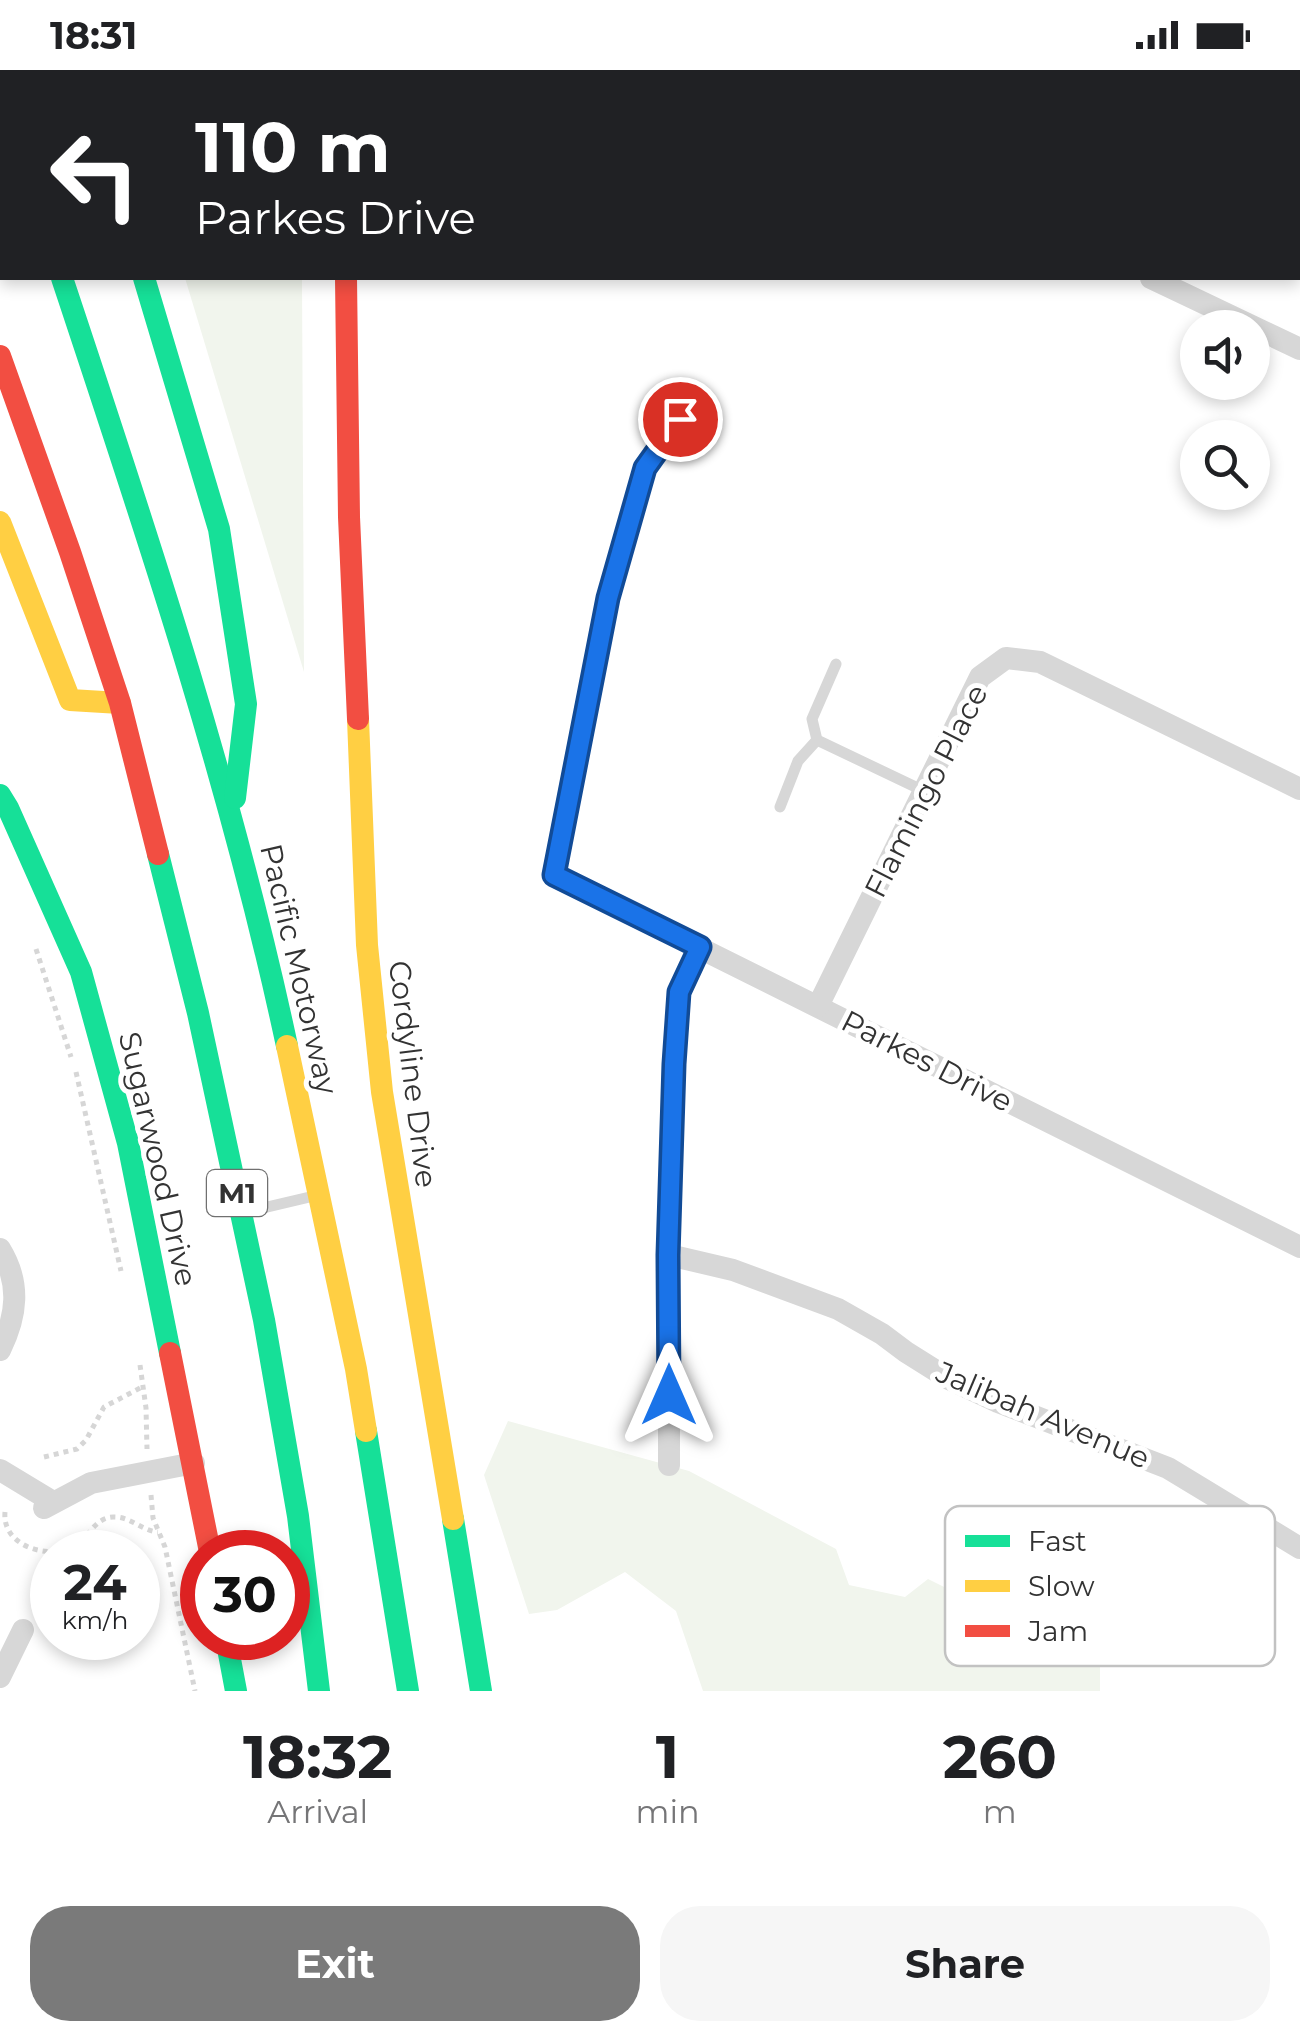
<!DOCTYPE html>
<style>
:root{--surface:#fff;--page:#f6f6f6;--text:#202124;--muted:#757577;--accent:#7a7a7a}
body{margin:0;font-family:Montserrat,sans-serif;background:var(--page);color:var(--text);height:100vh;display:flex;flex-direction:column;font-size:38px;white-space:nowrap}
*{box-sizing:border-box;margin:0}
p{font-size:32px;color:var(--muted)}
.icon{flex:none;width:55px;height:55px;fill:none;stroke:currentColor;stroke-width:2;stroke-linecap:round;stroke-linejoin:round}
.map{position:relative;height:1621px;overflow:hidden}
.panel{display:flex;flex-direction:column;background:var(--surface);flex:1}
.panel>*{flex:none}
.top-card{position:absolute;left:0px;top:0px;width:1300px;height:210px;box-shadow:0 5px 15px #0003;background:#202124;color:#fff;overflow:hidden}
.fabs{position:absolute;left:1180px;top:240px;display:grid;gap:20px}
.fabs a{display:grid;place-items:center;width:90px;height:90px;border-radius:50%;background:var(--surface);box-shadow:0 5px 15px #0003;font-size:50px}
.speed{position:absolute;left:30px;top:1460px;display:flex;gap:20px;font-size:50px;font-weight:700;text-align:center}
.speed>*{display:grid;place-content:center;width:130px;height:130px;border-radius:50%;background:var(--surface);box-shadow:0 5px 15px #0003;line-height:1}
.speed small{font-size:25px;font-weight:400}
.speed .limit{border:15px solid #d22;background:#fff;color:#111}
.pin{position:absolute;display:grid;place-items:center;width:85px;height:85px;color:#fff;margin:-42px;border:5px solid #fff;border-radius:50%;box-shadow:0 2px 10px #0007}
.me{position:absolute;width:110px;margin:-55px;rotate:0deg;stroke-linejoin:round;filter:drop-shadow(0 0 8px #0008)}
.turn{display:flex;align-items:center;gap:35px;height:210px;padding:0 30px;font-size:45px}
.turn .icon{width:130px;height:130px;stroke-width:2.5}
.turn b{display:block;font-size:70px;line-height:85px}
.eta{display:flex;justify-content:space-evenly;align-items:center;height:170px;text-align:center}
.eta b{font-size:60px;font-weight:700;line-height:70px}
.button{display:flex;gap:20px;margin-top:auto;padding:20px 30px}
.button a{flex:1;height:115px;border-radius:40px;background:var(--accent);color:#fff;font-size:40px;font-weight:700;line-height:115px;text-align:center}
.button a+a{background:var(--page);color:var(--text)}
.status{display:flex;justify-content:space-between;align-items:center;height:70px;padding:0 50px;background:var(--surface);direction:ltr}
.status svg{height:28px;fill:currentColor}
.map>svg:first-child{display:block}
</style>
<div class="status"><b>18:31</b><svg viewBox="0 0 49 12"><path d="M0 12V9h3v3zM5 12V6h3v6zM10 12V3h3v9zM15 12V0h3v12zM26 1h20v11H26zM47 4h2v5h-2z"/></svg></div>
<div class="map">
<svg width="1300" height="1621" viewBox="0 0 1300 1621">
<rect width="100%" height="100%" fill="#fff"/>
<!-- green -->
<g fill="#f1f5ed">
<path d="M122 0H300V2H123Z"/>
<path d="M185 208H302L304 602Z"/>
<path d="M508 1351 689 1401 836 1479 849 1515 905 1527 928 1509 1100 1594V1621H703L676 1541 625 1502 557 1540 529 1544 484 1405Z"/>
</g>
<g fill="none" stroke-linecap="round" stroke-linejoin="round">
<!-- path -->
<g stroke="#d6d6d6" stroke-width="5" stroke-dasharray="5 5" stroke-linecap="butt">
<path d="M36 879 71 987"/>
<path d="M76 1002 121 1201"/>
<path d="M140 1295 146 1338 147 1379"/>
<path d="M44 1387 77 1379 86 1370 104 1337 144 1316"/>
<path d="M151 1425 153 1448 165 1477 195 1621"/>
<path d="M5 1442C2 1475 44 1488 70 1479 88 1472 92 1448 113 1447 130 1446 142 1461 158 1462"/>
</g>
<!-- lane -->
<g stroke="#d7d7d7" stroke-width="11">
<path d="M836 594 812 649 817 670 924 721"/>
<path d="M780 737 798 691 817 670"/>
<path d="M250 1141 314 1126"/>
</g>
<!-- street -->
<g stroke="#d7d7d7" stroke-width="22">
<path d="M771 0 774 2"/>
<path d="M1151 208 1300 279"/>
<path d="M680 349 645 398 607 528 553 805 1300 1177"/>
<path d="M818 936 980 607 1006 588 1040 592 1300 719"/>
<path d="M0 1179C21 1213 17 1246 0 1280"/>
<path d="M669 1185 733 1200 838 1239 882 1264 906 1282 949 1309 998 1332 1168 1398 1300 1478"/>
<path d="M669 1395V1185L673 994 679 921 699 877"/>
<path d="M0 1400 53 1432"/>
<path d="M44 1438 91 1413 194 1393"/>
<path d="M0 1607 23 1560"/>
</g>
<!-- fast -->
<g stroke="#16e098" stroke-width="22">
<path d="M77 0 78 2"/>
<path d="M344 0V2"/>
<path d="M62 208C146 461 231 714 287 976"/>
<path d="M144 208 219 459 246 634 235 728"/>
<path d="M0 725 8 738 81 902 128 1073 170 1283"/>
<path d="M158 784 198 943 264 1250 298 1446 319 1621"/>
<path d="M366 1361 408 1621"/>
<path d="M453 1449 481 1621"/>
<path d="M226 1568 236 1621"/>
</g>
<!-- slow -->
<g stroke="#ffcf43" stroke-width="22">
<path d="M0 452 70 630 120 633"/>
<path d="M358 649 367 875 382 1022 453 1449"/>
<path d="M287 976 356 1299 366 1361"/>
</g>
<!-- jam -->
<g stroke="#f24e42" stroke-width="22">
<path d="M0 40 2 46"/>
<path d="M346 208 349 447 358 649"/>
<path d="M0 286 70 482 120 633 158 784"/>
<path d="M170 1283 210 1482"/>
</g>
</g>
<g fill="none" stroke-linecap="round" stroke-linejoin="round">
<!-- route casing -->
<g stroke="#114b97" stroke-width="25">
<path id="route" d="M669 1325 668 1185 674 994 679 922 700 877 554 805 608 528 645 398 680 349"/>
</g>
<!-- route -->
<use href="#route" stroke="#1a73e8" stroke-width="18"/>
</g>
<g text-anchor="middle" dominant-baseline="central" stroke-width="10" stroke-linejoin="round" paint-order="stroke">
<!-- shield labels -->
<rect fill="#fff" stroke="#707070" stroke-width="2.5" x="207" y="1100" width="60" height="46" rx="8"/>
<g font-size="28" font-weight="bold" fill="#333">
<text x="237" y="1123">M1</text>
</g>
<!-- street labels -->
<g font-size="30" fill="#333" stroke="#fff">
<text transform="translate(926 721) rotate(-63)">Flamingo Place</text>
<text transform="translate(299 899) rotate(77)">Pacific Motorway</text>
<text transform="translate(927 991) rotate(27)">Parkes Drive</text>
<text transform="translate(413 1004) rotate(83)">Cordyline Drive</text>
<text transform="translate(158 1089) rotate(77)">Sugarwood Drive</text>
<text transform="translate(1043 1345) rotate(23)">Jalibah Avenue</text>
</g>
</g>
<!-- legend -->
<rect x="945" y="1436" width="330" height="160" rx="15" fill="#fff" stroke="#c2c2c2" stroke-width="2.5"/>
<rect x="965" y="1465" width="45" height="12" fill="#16e098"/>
<rect x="965" y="1510" width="45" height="12" fill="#ffcf43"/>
<rect x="965" y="1555" width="45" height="12" fill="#f24e42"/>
<g font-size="28" fill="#333">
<text x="1028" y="1481">Fast</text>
<text x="1028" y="1526">Slow</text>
<text x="1028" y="1571">Jam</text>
</g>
</svg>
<div class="fabs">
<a><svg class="icon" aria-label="sound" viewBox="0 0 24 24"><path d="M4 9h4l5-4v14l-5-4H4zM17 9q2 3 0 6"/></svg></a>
<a><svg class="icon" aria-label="search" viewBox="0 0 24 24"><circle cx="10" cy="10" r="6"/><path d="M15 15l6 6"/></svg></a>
</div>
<div class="speed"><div>24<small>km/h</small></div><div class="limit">30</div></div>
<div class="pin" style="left:680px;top:349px;background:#d93025"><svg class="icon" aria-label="arrive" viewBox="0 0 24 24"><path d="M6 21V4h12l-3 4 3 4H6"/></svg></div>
<svg class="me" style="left:669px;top:1325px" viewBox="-20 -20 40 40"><path d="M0-17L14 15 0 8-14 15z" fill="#1a73e8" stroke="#fff" stroke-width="4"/></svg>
<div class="top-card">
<div class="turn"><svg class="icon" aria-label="left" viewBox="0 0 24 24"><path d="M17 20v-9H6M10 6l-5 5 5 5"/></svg><div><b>110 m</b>Parkes Drive</div></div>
</div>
</div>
<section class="panel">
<div class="eta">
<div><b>18:32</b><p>Arrival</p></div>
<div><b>1</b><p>min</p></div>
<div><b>260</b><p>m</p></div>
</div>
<div class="button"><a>Exit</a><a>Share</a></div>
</section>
